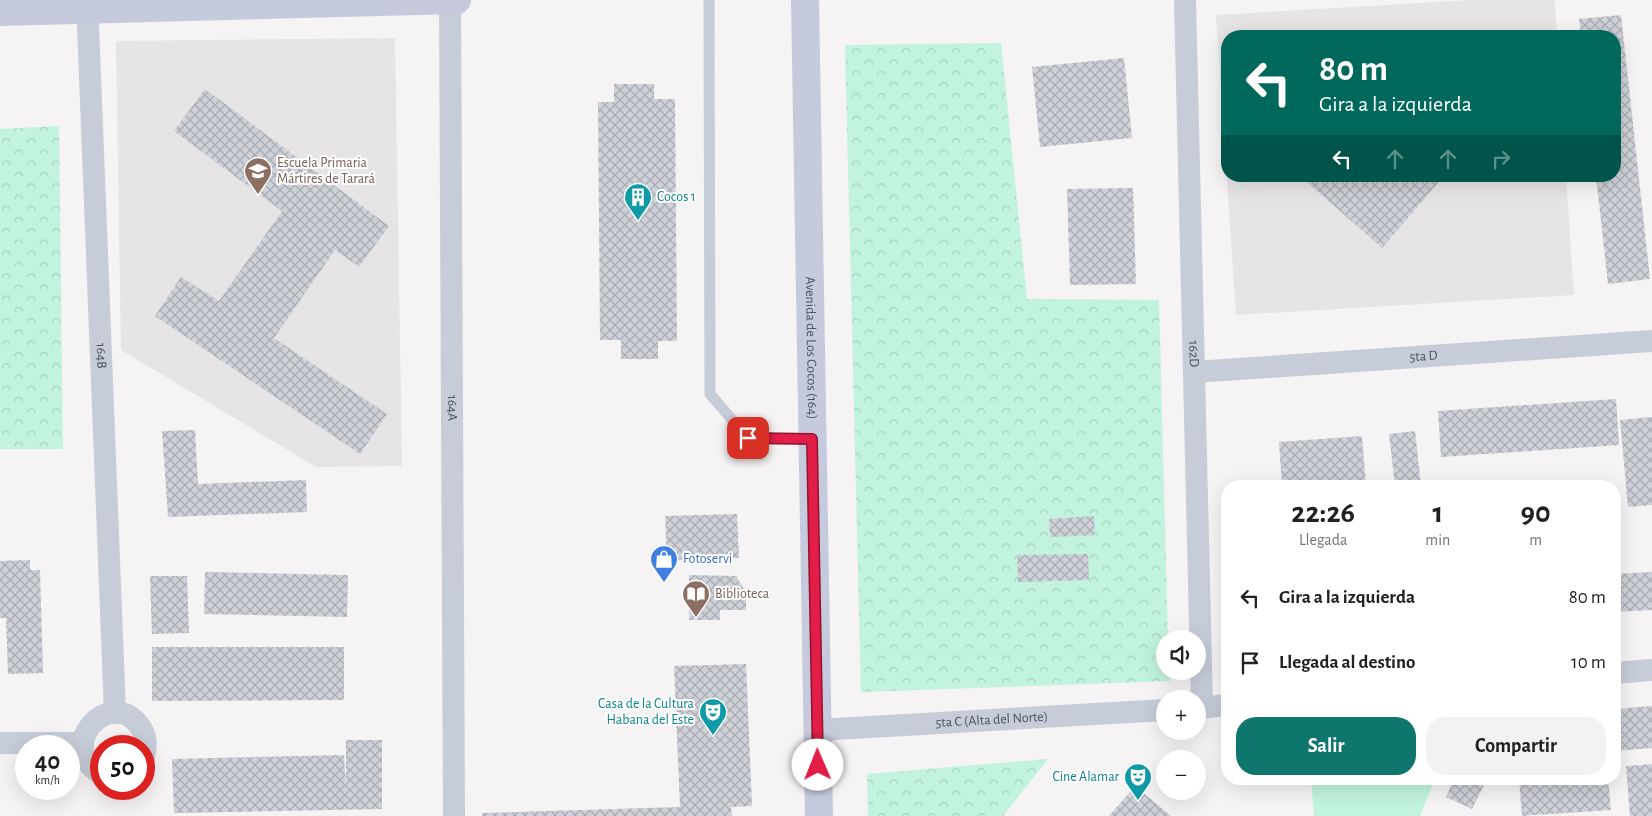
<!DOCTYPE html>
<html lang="es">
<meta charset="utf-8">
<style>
:root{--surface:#fff;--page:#f2f2f2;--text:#202124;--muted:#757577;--accent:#0f766e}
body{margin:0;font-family:"Alegreya Sans",sans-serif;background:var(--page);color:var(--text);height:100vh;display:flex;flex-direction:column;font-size:19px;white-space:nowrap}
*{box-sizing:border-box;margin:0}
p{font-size:16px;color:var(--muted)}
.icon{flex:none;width:28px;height:28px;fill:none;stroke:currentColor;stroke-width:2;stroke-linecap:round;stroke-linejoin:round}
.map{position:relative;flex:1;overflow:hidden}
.side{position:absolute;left:1221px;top:480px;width:400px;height:305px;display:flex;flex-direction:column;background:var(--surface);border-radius:20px;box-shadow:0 5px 20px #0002}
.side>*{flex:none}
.hud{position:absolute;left:1221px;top:30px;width:400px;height:152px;border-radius:20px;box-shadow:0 5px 20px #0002;background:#00695c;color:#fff;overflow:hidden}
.tools{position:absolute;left:1156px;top:630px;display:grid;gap:10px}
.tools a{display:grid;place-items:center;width:50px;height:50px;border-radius:50%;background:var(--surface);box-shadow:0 5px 20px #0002;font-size:25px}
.speed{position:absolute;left:15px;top:735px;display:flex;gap:10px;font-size:25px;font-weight:700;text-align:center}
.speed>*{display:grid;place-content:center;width:65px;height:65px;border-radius:50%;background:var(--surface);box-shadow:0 5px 20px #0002;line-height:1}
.speed small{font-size:12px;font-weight:400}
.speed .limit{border:8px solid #d22;background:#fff;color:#111}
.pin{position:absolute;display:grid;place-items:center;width:42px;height:42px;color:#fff;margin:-21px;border-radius:10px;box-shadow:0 2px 8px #0006}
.me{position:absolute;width:55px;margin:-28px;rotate:359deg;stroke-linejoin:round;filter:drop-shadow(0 0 4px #0008)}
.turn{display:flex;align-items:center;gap:18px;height:105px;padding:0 15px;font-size:22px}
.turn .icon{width:65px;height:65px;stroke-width:2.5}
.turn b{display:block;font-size:35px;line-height:42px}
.lanes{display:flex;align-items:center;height:48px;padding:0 15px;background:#0003;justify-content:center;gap:25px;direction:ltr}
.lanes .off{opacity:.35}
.eta{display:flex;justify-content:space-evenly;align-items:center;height:85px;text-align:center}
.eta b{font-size:30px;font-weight:700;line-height:35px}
.action{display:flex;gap:10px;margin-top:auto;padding:10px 15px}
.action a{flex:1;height:58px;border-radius:20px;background:var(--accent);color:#fff;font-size:20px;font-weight:700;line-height:58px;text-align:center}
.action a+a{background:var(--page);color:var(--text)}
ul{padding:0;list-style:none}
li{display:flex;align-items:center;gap:15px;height:65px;padding:0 15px}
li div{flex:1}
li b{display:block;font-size:19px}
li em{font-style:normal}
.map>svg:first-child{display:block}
</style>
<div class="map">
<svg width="1652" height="816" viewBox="0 0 1652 816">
<defs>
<pattern id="forest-crowns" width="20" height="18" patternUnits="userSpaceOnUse" patternTransform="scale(1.25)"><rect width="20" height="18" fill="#c1f3de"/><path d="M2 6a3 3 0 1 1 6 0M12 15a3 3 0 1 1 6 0" fill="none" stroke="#a7d2c1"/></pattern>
<pattern id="building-cross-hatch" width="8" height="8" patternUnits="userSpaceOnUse" patternTransform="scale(1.25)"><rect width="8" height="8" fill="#cfd1d8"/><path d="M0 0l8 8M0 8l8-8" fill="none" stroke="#aaacb3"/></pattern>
</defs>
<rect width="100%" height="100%" fill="#f5f3f3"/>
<!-- education -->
<g fill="#e6e4e5">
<path d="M1473 0H1555L1557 36H1228V176H1566L1574 295 1236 315 1216 15Z"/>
<path d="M395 38 402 466 316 467 121 350 116 41Z"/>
</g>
<!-- grass -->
<path fill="#c1f3de" d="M1311 779H1435L1420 816H1314Z"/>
<!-- forest -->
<g fill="url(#forest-crowns)">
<path d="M1001 43 1027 299 1159 300 1168 639H1165V671H1169L1170 681 861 692 845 45Z"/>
<path d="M59 126 63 449H0V129Z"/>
<path d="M1048 759 1003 816H868L867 774Z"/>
</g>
<!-- building -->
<g fill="url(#building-cross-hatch)">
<path d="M1621 15 1650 279 1608 284 1596 176H1615V36H1581L1579 19Z"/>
<path d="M1124 58 1132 138 1040 147 1032 67Z"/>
<path d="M614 84H654V99H675L677 341H658V359H621V340H600L598 102H614Z"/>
<path d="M205 89 389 226 359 267 335 250 274 338 387 414 360 454 155 316 181 277 219 301 282 211 174 131Z"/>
<path d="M1300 176H1444L1382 248Z"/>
<path d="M1133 188 1136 284 1070 285 1067 189Z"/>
<path d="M1616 399 1619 445 1441 457 1438 411Z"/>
<path d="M1652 417V505L1628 507 1620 420Z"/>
<path d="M195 430 198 484 306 480 307 512 168 517 162 431Z"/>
<path d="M1415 431 1421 486H1395L1389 434Z"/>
<path d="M1362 436 1366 486H1282L1279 442Z"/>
<path d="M737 514 739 558 667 560 665 516Z"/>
<path d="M1094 516 1095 535 1050 537 1049 519Z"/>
<path d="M1088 554 1089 580 1018 582 1017 555Z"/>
<path d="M30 560V570H40L43 673 8 674 6 618H0V561Z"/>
<path d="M205 572 348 575 347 617 204 614Z"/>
<path d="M1652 572V610L1615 612V574Z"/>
<path d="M689 575 736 576 746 592V610H720V620H689Z"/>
<path d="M150 576H187L189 633 152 634Z"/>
<path d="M152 647H344V700L152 701Z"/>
<path d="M746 664 752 806 731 807 732 816H482V813L680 807 674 666Z"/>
<path d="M1652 706V748L1615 751V709Z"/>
<path d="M346 740H382V809L174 813 172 759 344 755 346 787Z"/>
<path d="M1652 764V816H1630L1626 766Z"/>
<path d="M1454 779H1487L1472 809 1446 797Z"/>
<path d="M1519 779H1608L1611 810 1522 816Z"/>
<path d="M1135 786 1171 816H1109Z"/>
</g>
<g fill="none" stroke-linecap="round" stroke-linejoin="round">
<!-- lane -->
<path stroke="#c6ccd8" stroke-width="11" d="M709 0 710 394 748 438 812 439"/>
<!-- street -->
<g stroke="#c6ccd8" stroke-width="22">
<path id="s1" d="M87 0 115 713"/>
<path id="s2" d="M450 0 454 816"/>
<path id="s3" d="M1185 0 1202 707"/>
<path id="s4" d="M1194 372 1652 341"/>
<path d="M1615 673 1652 670"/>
<path d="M1198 708 1228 705"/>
<path id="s5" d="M818 730 1165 710"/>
<path d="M0 743H83"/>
<path d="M101 774C54 745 110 688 138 724 147 735 147 744 144 757"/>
</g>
<!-- secondary -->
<g stroke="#c5cbdc" stroke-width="28">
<path id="s6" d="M805 0 819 816"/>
<path d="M0 12 457 0"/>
</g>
</g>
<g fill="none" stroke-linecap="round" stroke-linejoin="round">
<!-- route casing -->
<g stroke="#92132f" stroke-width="12">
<path id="route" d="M748 438 812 439 818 765"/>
</g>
<!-- route -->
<use href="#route" stroke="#e11d48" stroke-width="9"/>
</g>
<!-- icons -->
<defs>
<g id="school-pin" transform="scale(1.4375)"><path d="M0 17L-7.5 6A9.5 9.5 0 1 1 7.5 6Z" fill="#8d6e63" stroke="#fff"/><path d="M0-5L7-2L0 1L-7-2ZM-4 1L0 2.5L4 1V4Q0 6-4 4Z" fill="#fff"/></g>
<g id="building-pin" transform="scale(1.4375)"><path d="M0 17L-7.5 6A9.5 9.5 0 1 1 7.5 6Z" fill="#0f9aa8" stroke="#fff"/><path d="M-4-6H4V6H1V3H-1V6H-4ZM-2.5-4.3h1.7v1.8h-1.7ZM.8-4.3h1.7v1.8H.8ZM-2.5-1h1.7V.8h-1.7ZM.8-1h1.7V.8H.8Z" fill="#fff"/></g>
<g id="shop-pin" transform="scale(1.4375)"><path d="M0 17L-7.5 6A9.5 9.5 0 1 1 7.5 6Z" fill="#3f7fe0" stroke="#fff"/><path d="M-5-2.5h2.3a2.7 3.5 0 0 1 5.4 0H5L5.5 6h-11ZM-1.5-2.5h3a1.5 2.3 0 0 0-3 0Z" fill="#fff"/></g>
<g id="library-pin" transform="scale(1.4375)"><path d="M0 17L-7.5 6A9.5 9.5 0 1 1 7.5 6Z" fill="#8d6e63" stroke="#fff"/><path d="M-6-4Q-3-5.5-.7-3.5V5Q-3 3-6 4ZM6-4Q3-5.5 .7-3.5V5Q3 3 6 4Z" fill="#fff"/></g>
<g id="theatre-pin" transform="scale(1.4375)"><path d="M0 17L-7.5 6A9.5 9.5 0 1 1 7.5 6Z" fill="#0f9aa8" stroke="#fff"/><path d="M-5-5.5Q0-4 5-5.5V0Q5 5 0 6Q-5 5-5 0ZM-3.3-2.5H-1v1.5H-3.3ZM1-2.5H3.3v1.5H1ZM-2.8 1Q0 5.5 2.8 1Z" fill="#fff"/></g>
</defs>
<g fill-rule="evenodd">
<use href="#school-pin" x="258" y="171"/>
<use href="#building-pin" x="638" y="197"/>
<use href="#shop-pin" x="664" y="559"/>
<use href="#library-pin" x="696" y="594"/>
<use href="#theatre-pin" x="713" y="712"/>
<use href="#theatre-pin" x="1138" y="777"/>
</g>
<g text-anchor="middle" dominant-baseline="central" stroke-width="4" stroke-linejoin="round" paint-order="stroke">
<!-- education labels -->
<g font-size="14" fill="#785e54" stroke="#fff" text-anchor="start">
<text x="277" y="163">Escuela Primaria<tspan x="277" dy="16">Mártires de Tarará</tspan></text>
<text x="715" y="594">Biblioteca</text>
</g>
<!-- culture labels -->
<g font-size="14" fill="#0d838f" stroke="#fff" text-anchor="end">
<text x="657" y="197" text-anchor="start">Cocos 1</text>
<text x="694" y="704">Casa de la Cultura<tspan x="694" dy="16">Habana del Este</tspan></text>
<text x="1119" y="777">Cine Alamar</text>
</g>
<!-- street labels -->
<g font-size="14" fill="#495162" stroke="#fff">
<text stroke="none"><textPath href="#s6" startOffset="348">Avenida de Los Cocos (164)</textPath></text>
<text stroke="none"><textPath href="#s3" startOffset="354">162D</textPath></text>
<text stroke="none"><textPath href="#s1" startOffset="356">164B</textPath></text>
<text stroke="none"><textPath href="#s4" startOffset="230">5ta D</textPath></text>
<text stroke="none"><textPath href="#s2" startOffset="408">164A</textPath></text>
<text stroke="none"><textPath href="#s5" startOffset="174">5ta C (Alta del Norte)</textPath></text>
</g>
<!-- shop labels -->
<g font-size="14" fill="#366cbe" stroke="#fff" text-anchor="start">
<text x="683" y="559">Fotoservi</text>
</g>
</g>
</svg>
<div class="tools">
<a><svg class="icon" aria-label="sound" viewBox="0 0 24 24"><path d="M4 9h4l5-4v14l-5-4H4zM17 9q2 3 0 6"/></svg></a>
<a>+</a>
<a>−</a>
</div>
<div class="speed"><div>40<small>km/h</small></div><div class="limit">50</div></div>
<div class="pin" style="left:748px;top:438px;background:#d93025"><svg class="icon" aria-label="arrive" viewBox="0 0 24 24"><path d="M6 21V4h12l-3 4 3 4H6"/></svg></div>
<svg class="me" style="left:818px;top:765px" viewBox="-20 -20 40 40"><circle r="19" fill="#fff"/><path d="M0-13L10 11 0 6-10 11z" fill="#e11d48"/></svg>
<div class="hud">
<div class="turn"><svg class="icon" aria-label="left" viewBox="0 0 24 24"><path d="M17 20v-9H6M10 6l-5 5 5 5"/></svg><div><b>80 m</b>Gira a la izquierda</div></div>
<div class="lanes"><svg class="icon" aria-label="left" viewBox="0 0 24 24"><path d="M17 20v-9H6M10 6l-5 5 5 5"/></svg><svg class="icon off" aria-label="ahead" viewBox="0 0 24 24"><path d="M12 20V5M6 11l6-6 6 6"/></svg><svg class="icon off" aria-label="ahead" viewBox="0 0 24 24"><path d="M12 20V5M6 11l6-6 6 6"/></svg><svg class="icon off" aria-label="right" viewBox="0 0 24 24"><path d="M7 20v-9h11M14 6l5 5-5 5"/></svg></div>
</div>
<section class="side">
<div class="eta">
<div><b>22:26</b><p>Llegada</p></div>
<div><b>1</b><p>min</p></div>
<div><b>90</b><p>m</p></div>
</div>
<ul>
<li><svg class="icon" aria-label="left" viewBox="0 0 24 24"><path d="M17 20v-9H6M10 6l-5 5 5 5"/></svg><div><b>Gira a la izquierda</b></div><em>80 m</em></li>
<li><svg class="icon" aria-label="arrive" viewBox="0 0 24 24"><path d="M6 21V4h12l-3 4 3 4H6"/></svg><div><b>Llegada al destino</b></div><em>10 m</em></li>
</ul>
<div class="action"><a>Salir</a><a>Compartir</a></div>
</section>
</div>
